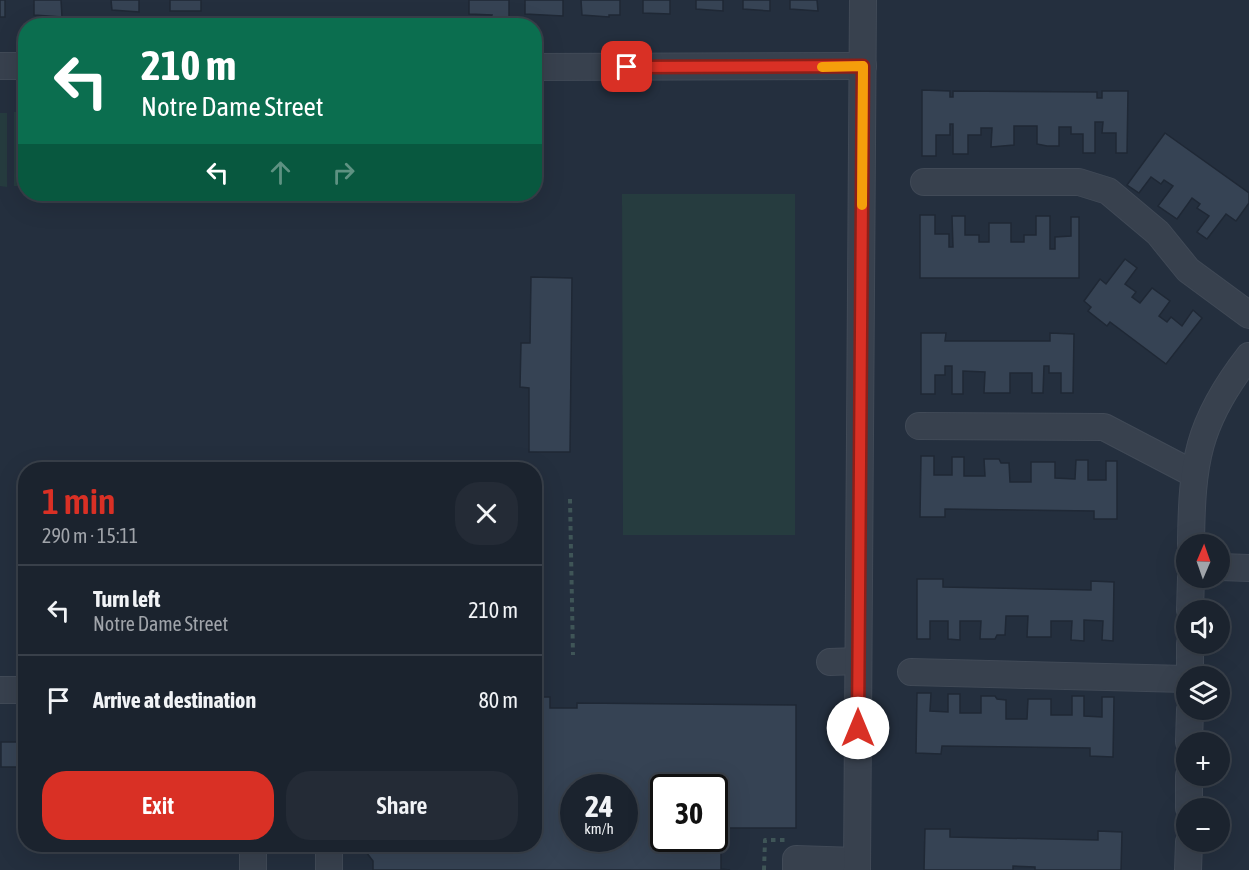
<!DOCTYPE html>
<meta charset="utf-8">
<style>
:root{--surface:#1b232e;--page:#242b36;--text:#f1f3f6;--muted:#a0a4aa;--line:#39404a;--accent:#d93025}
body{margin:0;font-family:"Asap Condensed",sans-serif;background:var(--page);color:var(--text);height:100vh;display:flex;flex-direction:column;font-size:22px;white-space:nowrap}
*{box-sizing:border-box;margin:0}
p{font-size:20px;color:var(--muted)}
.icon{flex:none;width:33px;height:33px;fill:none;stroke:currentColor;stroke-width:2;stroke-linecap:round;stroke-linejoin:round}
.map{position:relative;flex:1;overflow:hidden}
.drawer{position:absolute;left:18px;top:462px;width:524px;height:390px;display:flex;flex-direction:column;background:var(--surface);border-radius:24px;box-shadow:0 6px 24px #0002,0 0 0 2px var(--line)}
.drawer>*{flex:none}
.banner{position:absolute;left:18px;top:18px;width:524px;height:183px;border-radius:24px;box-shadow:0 6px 24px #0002,0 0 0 2px var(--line);background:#0b6e4f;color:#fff;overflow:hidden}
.needle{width:39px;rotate:2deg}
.controls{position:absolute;left:1176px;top:534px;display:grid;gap:12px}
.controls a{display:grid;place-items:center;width:54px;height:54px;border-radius:50%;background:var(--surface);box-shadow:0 6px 24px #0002,0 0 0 2px var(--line);font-size:30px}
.speed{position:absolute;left:560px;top:774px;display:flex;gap:12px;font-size:30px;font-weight:700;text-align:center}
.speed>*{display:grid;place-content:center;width:78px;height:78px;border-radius:50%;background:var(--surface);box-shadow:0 6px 24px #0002,0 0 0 2px var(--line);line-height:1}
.speed small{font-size:15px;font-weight:400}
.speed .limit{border:3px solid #111;border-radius:9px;background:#fff;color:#111}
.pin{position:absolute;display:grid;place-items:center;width:51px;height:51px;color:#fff;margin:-26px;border-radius:12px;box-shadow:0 3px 9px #0006}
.me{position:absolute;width:66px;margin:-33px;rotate:0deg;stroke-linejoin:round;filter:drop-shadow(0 0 4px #0008)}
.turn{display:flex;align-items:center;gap:21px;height:126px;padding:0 24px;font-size:27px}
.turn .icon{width:78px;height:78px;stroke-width:2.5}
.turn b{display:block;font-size:42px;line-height:51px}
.lanes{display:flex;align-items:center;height:57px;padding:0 24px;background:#0003;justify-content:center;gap:30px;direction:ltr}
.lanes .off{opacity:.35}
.round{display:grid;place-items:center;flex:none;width:63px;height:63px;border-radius:24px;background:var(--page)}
.summary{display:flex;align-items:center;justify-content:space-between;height:102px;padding:0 24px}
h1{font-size:36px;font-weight:600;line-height:45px;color:var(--accent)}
.action{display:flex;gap:12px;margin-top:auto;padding:12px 24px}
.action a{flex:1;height:69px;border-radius:24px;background:var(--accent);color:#fff;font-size:24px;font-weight:600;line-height:69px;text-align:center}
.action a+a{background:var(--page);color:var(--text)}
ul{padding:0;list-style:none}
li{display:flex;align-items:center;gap:18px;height:90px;padding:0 24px;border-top:2px solid var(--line)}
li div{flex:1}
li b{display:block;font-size:22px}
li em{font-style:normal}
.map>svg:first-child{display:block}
</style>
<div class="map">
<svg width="1249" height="870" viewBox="0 0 1249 870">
<rect width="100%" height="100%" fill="#242f3e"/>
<!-- green -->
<g fill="#263c3f">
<rect x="14" y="112" width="11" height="74"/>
<path d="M0 113H7V187L0 186Z"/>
<path d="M622 194H795V535H623Z"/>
</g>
<!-- building -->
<g fill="#364354" stroke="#1f2835" stroke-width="1.5" fill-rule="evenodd">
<rect x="0" y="0" width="5" height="17"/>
<path d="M34 0H61L62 17 34 15Z"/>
<path d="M111 0H139V12L112 10Z"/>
<rect x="170" y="0" width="31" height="11"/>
<path d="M469 0H509V18H491L492 15 469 14Z"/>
<path d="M525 0H563V16L525 14Z"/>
<path d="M581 0H620V15H609V17L582 15Z"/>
<path d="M643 0H670V14L643 13Z"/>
<path d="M696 0H723V11L696 9Z"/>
<path d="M743 0H770V11L743 9Z"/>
<path d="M790 0H817L818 11 790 9Z"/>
<path d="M922 90 950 91V97H953V91L1097 92V98H1102V91H1128L1127 153H1116V133H1102L1103 122H1095V153H1083V134H1071V127H1059V146H1047L1037 144V126H1014V145L991 147 992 128H981V135H968V154H953V124H950V135H936V156H922Z"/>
<path d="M1165 133 1249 193V203L1236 221 1226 214 1207 239 1197 232 1209 216 1197 208 1200 204 1192 198 1177 219 1158 206 1173 186 1164 180 1161 184 1151 177 1139 193 1127 185Z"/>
<path d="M920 215H935V234H949V247H953L952 216H965V235H979V242H989V223H1011V242H1024V235H1036V216H1050V249H1055V237L1071 236V217H1079V278H920Z"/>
<path d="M1125 259 1137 268 1125 284 1136 292 1132 297 1140 303 1152 288 1170 301 1159 316 1167 322 1171 317 1182 326 1193 310 1202 318 1166 364 1110 322 1107 326 1088 311 1091 307 1084 301 1100 279 1106 284Z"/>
<path d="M531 277 572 278 570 452H529V388L520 387 521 343H530Z"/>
<path d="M921 333H946L945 341H1050V333L1074 334 1073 393H1061V373H1049V366H1044L1043 393H1032V373H1010V393H984L985 372 963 371V394H952V366H945V375H935V394H921Z"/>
<path d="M921 456H934V475H952V457H964V476H985L984 459H999L1001 463H1009L1010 482H1031V462H1055V478L1075 479 1076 460H1088V480H1106V461H1117V519H1094V511L945 509V517H920Z"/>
<path d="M917 579H943V587L1091 590V581L1114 582 1113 641 1102 640 1103 621 1084 620V641L1071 640 1072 621H1051V637H1027L1028 616H1006L1005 635H997L995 639H980L981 621H960V640L948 639V621H930V639H917Z"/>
<path d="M917 693H931L930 711 948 712V694H960V713H981V696H995L997 699 1006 700V719H1027L1028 699H1051V715H1072V696H1084V716L1102 717V697H1114L1113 757 1090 756V748L942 746 941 754 916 753Z"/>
<path d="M534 697H550V708H577V703L796 705V828H721V869L730 870H373V861L360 844H534ZM573 788H624V838H573ZM663 788H714V838H663Z"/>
<rect x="1" y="742" width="25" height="25"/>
<path d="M925 829H950V837L1098 840V831L1122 832 1121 870H1035V867L1013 866V870H924Z"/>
</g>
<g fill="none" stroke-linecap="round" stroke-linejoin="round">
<!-- minor casing -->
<g stroke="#414a57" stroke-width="28">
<g id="minor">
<path d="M0 66H26"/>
<path d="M534 67 863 66"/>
<path d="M924 182H1079L1108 191 1158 233 1188 270 1249 315"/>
<path d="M919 426 1104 427 1194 474"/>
<path d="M1191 544C1192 462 1197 423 1249 356"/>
<path d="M1220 567 1249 568"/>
<path d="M1190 610 1191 578"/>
<path d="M830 662 858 661"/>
<path d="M911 672 1186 679"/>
<path d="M1190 676V644"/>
<path d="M0 690H26"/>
<path d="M1189 742 1190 710"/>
<path d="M1189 808V776"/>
<path d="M329 844V870"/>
<path d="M253 870V844"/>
<path d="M796 870V859L857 861"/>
<path d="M857 870 863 0"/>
<path d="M1188 870 1189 842"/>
</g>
</g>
<!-- path -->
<g stroke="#3f5557" stroke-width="4" stroke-dasharray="4.5 4.5" stroke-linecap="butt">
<path d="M570 499 573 655"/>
<path d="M764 870 765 840H785"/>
</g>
<!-- minor -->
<use href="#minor" stroke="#38414e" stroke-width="26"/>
</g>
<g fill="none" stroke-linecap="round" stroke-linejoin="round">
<!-- route casing -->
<g stroke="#8d1f18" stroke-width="15">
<path id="route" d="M627 67 863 66 858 728"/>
</g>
<!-- route -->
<use href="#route" stroke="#d93025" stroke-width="10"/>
<!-- slow -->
<path stroke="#f59e0b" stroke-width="10" d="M822 67 863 66 862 205"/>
</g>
</svg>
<div class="controls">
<a><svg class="needle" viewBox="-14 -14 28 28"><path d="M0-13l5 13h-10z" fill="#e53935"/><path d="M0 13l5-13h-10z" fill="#a0a4aa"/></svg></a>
<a><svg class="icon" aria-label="sound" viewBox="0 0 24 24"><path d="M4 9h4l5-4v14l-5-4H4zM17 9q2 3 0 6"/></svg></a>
<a><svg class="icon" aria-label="layers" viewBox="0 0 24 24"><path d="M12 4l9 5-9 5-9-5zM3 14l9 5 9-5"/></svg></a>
<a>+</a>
<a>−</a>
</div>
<div class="speed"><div>24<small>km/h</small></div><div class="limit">30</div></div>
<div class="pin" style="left:627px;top:67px;background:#d93025"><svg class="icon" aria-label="arrive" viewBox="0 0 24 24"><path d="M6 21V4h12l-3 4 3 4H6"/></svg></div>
<svg class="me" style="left:858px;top:728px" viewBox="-20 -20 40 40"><circle r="19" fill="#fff"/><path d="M0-13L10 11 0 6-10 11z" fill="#d93025"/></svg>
<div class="banner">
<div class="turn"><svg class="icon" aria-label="left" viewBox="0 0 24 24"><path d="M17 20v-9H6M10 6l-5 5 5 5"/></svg><div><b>210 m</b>Notre Dame Street</div></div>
<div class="lanes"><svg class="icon" aria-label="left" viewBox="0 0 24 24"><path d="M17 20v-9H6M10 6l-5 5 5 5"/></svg><svg class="icon off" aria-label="ahead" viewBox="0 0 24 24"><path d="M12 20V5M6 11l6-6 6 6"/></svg><svg class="icon off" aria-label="right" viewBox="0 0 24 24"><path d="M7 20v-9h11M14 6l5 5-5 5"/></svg></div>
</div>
<section class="drawer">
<div class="summary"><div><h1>1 min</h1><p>290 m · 15:11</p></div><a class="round"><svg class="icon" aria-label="close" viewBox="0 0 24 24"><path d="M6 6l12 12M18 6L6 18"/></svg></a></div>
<ul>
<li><svg class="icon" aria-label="left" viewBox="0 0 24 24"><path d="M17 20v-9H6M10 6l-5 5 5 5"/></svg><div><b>Turn left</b><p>Notre Dame Street</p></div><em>210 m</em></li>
<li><svg class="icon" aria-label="arrive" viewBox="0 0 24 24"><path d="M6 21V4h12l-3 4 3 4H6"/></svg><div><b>Arrive at destination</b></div><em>80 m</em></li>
</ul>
<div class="action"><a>Exit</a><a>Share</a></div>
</section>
</div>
